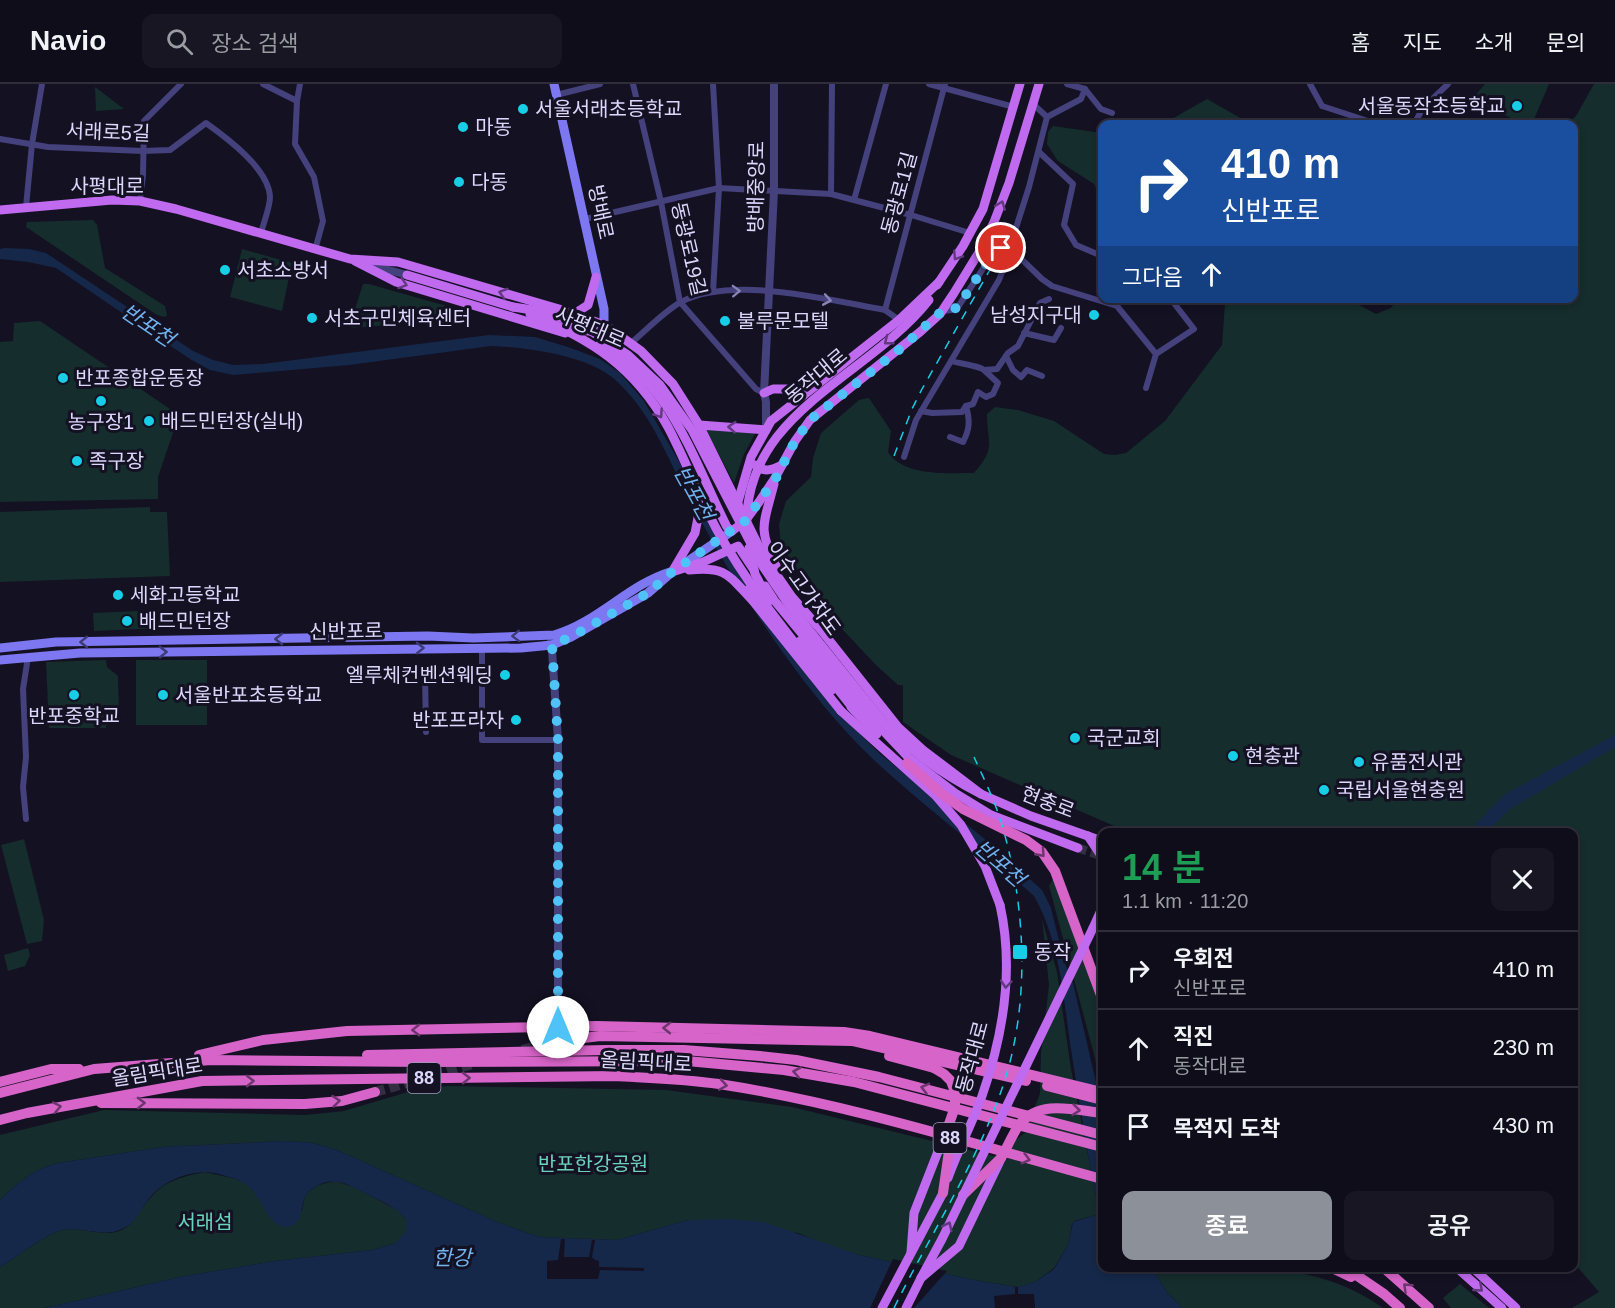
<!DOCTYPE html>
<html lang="ko">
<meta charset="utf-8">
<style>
:root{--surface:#0f0d1a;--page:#181623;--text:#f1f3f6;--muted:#9b9ca2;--line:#2f2d39;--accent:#8c9099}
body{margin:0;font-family:Arial,"Noto Sans KR",sans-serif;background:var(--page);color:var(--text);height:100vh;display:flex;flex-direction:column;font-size:22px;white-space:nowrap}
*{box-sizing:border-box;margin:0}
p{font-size:20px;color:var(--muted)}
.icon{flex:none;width:33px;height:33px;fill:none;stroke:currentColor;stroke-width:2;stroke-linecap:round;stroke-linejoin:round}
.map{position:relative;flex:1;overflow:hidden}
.details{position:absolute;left:1098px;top:744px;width:480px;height:444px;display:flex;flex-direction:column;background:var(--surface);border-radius:12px;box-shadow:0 3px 9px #0003,0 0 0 2px var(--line)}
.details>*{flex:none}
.banner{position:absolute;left:1098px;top:36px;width:480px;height:183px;border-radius:12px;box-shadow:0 3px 9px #0003,0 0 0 2px var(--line);background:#1a4fa0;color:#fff;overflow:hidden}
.pin{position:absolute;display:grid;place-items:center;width:51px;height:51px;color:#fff;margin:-26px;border:3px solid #fff;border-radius:50%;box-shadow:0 2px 6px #0007}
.me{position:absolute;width:66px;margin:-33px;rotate:0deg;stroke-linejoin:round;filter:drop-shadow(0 0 4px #0008)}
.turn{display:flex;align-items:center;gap:21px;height:126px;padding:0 24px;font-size:27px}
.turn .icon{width:78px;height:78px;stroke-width:2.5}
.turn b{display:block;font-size:42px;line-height:51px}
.then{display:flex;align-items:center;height:57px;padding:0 24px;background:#0003;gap:12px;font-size:22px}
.round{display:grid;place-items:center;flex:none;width:63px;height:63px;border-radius:12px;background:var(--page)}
.summary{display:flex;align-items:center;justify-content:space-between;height:102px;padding:0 24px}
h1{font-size:36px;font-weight:600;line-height:45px;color:#1e9e55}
.button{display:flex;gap:12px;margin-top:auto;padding:12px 24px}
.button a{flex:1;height:69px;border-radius:12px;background:var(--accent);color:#fff;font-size:24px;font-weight:600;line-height:69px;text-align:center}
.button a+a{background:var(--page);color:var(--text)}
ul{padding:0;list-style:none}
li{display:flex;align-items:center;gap:18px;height:78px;padding:0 24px;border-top:2px solid var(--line)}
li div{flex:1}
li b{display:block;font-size:22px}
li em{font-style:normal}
header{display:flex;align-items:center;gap:36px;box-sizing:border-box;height:84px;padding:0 30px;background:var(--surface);border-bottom:2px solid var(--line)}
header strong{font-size:28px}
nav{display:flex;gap:33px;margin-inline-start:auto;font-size:21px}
.search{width:420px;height:54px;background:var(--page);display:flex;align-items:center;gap:15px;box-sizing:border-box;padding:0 21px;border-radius:12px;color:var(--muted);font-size:22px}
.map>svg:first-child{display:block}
</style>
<header>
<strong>Navio</strong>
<div class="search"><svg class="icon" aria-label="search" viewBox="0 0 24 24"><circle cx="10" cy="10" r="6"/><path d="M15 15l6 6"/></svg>장소 검색</div>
<nav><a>홈</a><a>지도</a><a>소개</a><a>문의</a></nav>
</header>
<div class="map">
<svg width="1615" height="1224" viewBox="0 0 1615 1224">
<rect width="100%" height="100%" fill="#141123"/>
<!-- green -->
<g fill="#152d2c">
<path d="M1485 0H1549L1532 40H1523L1472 15Z"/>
<path d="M1594 0H1615V1224H1572L1599 1208 1574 1179V748H1128L951 671 903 638V601H898L876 581 825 527 781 462 779 440 786 417 811 393 813 374 821 349 859 316 869 314 891 347 888 368C904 393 948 389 974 389 997 363 987 360 987 330L995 323 1018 326 1054 337 1104 370 1115 371 1126 369 1165 337 1222 261 1225 219 1223 215H1348L1376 230 1391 224 1397 215 1574 214V40H1567L1576 32Z"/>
<path d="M95 3 124 25 96 27Z"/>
<path d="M1207 15 1251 40H1163Z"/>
<path d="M1053 42 1102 49V137L1097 128 1099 111 1094 100 1058 77 1047 60 1048 48Z"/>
<path d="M93 136 97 141 105 184 165 222 167 231 165 233 157 231 26 143 27 138Z"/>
<path d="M242 165 292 179 282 227 230 213Z"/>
<path d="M363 200H369L471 229 472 231 468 234 352 244 350 241Z"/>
<path d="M40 237 179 331 158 393V415L0 418V258L13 257 14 239Z"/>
<path d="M705 344 756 348 744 370 734 399Z"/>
<path d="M150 423V428H167L170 492 0 498V428Z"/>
<path d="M161 526V544L94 547 93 529Z"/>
<path d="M106 576 107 583 118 592 119 630H107L106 644H49L46 578Z"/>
<rect x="136" y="576" width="71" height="65"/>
<path d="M24 755 44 836 42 857 27 860 1 761Z"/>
<path d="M1054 793 1102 925V1015L1095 974 1049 802Z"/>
<path d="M1042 835 1057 888 1071 985 1099 1127 1096 1131 1074 1137 1072 1140 1068 1161 1054 1184 1035 1198 1018 1203 979 1197 859 1171 834 1164 798 1149 688 1136 617 1156 539 1153 497 1138 337 1066 313 1059 287 1057 163 1063 58 1079C34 1085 17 1099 0 1116V1051L104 1026 305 1031 344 1027 411 1007 448 1002 666 1006 792 1023 994 1072 1026 1048 1040 1009 1041 969 1049 901Z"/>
<path d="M28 864 30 871 25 882 8 887 4 871Z"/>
<path d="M205 1088 236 1095 247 1100 255 1109 302 1127 305 1112 308 1108 318 1101 335 1097 354 1103 399 1127 406 1135 407 1144 404 1151 396 1159 372 1166 275 1177 180 1193 45 1224H0V1183C16 1174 48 1148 63 1146 81 1142 104 1154 122 1146 135 1139 142 1122 152 1112 166 1096 185 1092 205 1088Z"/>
<path d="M1152 1184C1233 1184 1314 1174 1383 1224H1182L1166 1207Z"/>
<path d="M1460 1200 1489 1224H1451L1443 1214Z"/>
</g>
<!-- water -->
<g fill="#152849">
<path d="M5 164 29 165 46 169 193 267 213 276 233 281 263 280 489 251 535 253 568 263 600 275 620 289 644 317 723 454 850 640 879 669 987 757 1042 806 1051 824 1064 877 1073 899 1102 1024V1184H1152L1166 1207 1182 1224H45L180 1193 275 1177 372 1166 396 1159 406 1147V1135C397 1123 380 1117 367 1110 350 1101 333 1091 315 1103 311 1105 307 1108 305 1113 300 1126 303 1143 284 1143 259 1135 265 1104 233 1094 225 1092 214 1088 206 1088 187 1088 165 1097 152 1111 142 1122 137 1139 122 1145 104 1154 82 1142 63 1146 48 1148 16 1174 0 1183V1116C17 1099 34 1085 58 1079L163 1063 287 1057 313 1059 337 1066 497 1138 539 1153 617 1156 688 1136 728 1135 764 1138 859 1171 979 1197 1017 1203 1035 1198 1054 1185 1068 1161 1073 1138 1096 1131 1099 1127C1087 1071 1079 1015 1070 959 1063 909 1059 856 1034 812 982 766 926 724 875 677 840 644 809 605 781 566 747 518 717 467 689 415 667 373 650 325 612 293 584 271 526 263 491 262L349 281 233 291 210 286 190 275 56 184 28 178 0 175V165Z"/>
<path d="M1615 651V663L1510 725 1487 748H1468L1505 710Z"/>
</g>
<!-- pier -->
<g fill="#141123">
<path d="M561 1155H565L564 1173H589L592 1156H595L592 1173 595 1176 599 1177V1183L644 1184V1187L600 1186 598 1195H547V1177L558 1176Z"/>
<path d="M893 1175 947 1187 914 1224H870Z"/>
<path d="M1015 1203H1018V1210H1034L1035 1224H995L994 1212 1015 1210Z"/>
</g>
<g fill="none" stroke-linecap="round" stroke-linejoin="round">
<!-- primary-tunnel -->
<path stroke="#322f43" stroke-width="9" stroke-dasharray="9 4.5" stroke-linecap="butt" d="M1078 764 1102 772"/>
<!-- trunk-tunnel -->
<g stroke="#322f43" stroke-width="10" stroke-dasharray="10 5" stroke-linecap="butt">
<path d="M522 966 551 958"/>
<path d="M375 1008 476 979"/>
</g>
<!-- minor -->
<g stroke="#44417d" stroke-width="6">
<path d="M263 0 297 17"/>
<path d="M300 0 297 17 295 60 314 93 323 137 315 166"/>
<path d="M633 0 661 118 680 218 756 305 764 309"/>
<path d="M929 0 1014 23"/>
<path d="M1310 0 1322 22 1377 40"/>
<path d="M1085 5 1101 25 1112 29"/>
<path d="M556 11 600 0"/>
<path d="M1047 33 1081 15 1085 5 1067 0"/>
<path d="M1414 40 1423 24 1448 0"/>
<path d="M0 55 48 63 143 67 170 66 206 39C227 54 269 85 270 113 270 124 263 139 261 150"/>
<path d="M1039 68 1073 100 1064 141 1076 161 1102 172"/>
<path d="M831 110 832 0"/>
<path d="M854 116 886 0"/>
<path d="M140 117 143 91 144 37 181 0"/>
<path d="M26 123 32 60 42 0"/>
<path d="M585 135 719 104 831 110 911 131 970 149"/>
<path d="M1011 165 1042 195 1052 202 1117 222 1156 270 1146 304"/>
<path d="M713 208 719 104 713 0"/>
<path d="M885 226 945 0"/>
<path d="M942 227 952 226 958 223 990 174 995 167 1005 162 1011 165"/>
<path d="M1024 249 1054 256 1061 244"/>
<path d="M631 259C644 248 667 225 681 218 733 191 829 216 885 226L899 236"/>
<path d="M1156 270 1194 245 1170 214"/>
<path d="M1006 272 1013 286 1021 293 1027 286 1042 292"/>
<path d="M951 277C961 280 978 281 984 286L997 285 1008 269 1018 262 1040 219 1049 215"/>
<path d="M921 327 932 329 962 328 966 322 973 320 978 308 986 313 993 310 998 299 985 287"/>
<path d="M950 353 963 358C970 345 970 336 966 322"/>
<path d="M904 373 916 336 999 196 1011 165 1014 150 1029 103 1047 33 1032 19"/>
<path d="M482 563V656H558"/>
<path d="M426 648 425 590 481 589"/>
<path d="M26 735 23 703 26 673 23 605 28 573"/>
</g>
<!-- tertiary -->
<g stroke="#44417d" stroke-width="8">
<path d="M363 179 407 191"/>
<path d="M766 346V318L764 309 774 107V0"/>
<path d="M551 551 558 656V943"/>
</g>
<!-- secondary -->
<g stroke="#7d78f1" stroke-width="9">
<path d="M554 0 604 225V247"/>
<path d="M0 564 56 558 428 552 473 554 554 551C597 539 628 501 670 488"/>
<path d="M0 576 80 569 521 564 552 561 571 553 648 509 672 488 732 447"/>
</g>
<!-- primary -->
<g stroke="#c06aef" stroke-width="9">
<path d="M0 126 112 116 140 117 176 125 350 175 398 178 559 225 605 241 641 267 673 300 699 341 763 471 792 513 821 546 898 643 923 666 981 710 1031 732 1102 757"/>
<path d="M355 177 396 198 565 249"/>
<path d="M407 191 513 223"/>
<path d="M937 201 963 162 983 125 1020 0"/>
<path d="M574 230 588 221 596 193"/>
<path d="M562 244 589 247 604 245"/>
<path d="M598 262C670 293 694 378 727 443L732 447"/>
<path d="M764 309 773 305H809"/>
<path d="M699 341 766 346"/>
<path d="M755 381C764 389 772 386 782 381"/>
<path d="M774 400C764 440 757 443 776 481"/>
<path d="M737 421 751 373 771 337 899 236 939 198"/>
<path d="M732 447 745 437 759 418 775 394 795 357 810 336 920 248 940 230 954 209 981 165 994 138 1009 99 1039 0"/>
<path d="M689 486C727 482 728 491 753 517"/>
<path d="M672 488 703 478 738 462 754 486"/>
<path d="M672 488 695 449 702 413"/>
<path d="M765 502 774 516 874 637 909 674 955 709 991 731 1078 764"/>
<path d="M800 557 855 627"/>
<path d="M851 623 877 650"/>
<path d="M841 627 936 712 961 741 985 782 1000 821"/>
<path d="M1088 752 1102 773"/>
<path d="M1093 844 1102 824"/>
<path d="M1457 1184 1502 1224"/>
<path d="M1473 1184 1516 1224"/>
<path d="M882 1224 943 1109"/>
<path d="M906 1224 921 1194 959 1162 1000 1077"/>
</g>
<!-- trunk -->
<g stroke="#d764c8" stroke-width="10">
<path d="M907 679 942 710 963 725 1026 756 1042 768 1055 787 1102 914"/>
<path d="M551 958 600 952 852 957 1026 997"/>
<path d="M199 971 263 956 347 947 597 942 844 948 870 952 1102 1008"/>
<path d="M367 971 606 966H684L760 972 796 976 879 993 1102 1051"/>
<path d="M889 972 934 984"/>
<path d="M0 998 51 985H79"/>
<path d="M1047 1002 1102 1016"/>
<path d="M0 1009 94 985 211 976 425 978 687 977 784 986 854 998 1102 1063"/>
<path d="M101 1019 305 1020 342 1017 375 1008"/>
<path d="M0 1036 27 1029 202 997 615 992C649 994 685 995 719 1000 849 1020 976 1061 1102 1095"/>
<path d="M963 1111 1001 1074"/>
<path d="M1332 1184 1351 1193"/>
<path d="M1346 1184 1384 1210 1400 1224"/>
<path d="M1384 1184 1429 1224"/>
</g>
<!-- rail -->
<g stroke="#18cee6" stroke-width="1.5" stroke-dasharray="9 8" stroke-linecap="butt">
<path d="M894 372 912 325 922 305 1000 168"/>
<path d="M894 1224C929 1153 972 1087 999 1013 1031 928 1027 826 1002 741 995 717 984 695 974 673"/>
</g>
<!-- primary-bridge -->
<g stroke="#c06aef" stroke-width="9">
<path d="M513 223 546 228 586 244 628 271 660 301 692 346 762 481 789 521 884 639C912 669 944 691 981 710"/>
<path d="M530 230C591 255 635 283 668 343 686 377 699 413 717 446 749 504 791 554 832 606"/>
<path d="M747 450C739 329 867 295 929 216"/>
<path d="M749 464 755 490 769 517"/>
<path d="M749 505 753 517 841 627"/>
<path d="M948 1094C958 1066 972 1040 982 1012 1003 952 1014 884 1000 821"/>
<path d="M911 1168 914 1129 948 1042"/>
<path d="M921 1194 942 1155 1093 844"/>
</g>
<!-- trunk-bridge -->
<g stroke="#d764c8" stroke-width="10">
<path d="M934 984 944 990 951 997 955 1008V1023L949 1040V1067L943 1109"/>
<path d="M1001 1074C1007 1064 1012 1051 1019 1041 1039 1015 1074 1026 1102 1029"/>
</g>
</g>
<!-- one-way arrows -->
<defs><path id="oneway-chevron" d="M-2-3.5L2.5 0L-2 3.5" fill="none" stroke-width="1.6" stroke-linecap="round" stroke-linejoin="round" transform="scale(1.5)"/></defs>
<g stroke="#61397f">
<use href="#oneway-chevron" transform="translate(1001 121) rotate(-69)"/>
<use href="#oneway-chevron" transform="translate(957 172) rotate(123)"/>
<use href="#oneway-chevron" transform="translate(403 200) rotate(18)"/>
<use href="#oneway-chevron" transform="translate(503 209) rotate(-164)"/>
<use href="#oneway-chevron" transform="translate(888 257) rotate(142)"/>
<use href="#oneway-chevron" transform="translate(659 330) rotate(56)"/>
<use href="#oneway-chevron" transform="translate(732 343) rotate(-176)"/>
<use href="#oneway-chevron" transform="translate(1006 900) rotate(95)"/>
<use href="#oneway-chevron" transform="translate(948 1142) rotate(-64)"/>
<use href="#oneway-chevron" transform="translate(1479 1204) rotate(41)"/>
</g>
<g stroke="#8884b6">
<use href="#oneway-chevron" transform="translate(736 207) rotate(-2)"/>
<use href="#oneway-chevron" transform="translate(827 216) rotate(10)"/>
</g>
<g stroke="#3e3a75">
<use href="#oneway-chevron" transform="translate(516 552) rotate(178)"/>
<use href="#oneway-chevron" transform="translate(279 555) rotate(180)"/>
<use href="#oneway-chevron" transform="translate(84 558) rotate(179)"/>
<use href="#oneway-chevron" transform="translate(420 564) rotate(-1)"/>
<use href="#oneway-chevron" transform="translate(163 568) rotate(-1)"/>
</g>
<g stroke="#6c366d">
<use href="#oneway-chevron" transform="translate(1041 769) rotate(48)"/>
<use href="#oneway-chevron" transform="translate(667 944) rotate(-179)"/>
<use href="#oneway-chevron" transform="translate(416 946) rotate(179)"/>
<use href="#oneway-chevron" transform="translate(797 988) rotate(-170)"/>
<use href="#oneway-chevron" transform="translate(466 994) rotate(-1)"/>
<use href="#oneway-chevron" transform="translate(250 997) rotate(-1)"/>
<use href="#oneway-chevron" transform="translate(723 1001) rotate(9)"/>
<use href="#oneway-chevron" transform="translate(925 1004) rotate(-166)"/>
<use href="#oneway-chevron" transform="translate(336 1017) rotate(-6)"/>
<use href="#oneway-chevron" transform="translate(141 1019) rotate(-1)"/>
<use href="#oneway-chevron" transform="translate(57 1023) rotate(-11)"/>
<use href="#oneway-chevron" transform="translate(1076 1026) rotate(6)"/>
<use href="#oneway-chevron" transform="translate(1026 1075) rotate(15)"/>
<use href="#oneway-chevron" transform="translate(1407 1203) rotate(-137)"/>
</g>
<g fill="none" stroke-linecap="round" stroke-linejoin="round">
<!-- route -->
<path stroke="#4fc3f7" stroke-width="10" stroke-dasharray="0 18" d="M558 943V656L552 561 571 553 648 509 672 488 745 437 776 394 795 357 810 336 900 265 942 227 952 226 958 223 990 174 995 167 1001 164"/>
</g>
<!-- markers -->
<g fill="#18cee6" stroke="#141123" stroke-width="2">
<circle cx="1517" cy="22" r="6"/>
<circle cx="523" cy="25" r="6"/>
<circle cx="463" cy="43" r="6"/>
<circle cx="459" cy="98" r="6"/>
<circle cx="225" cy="186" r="6"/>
<circle cx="1094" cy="231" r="6"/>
<circle cx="312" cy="234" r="6"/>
<circle cx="725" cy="237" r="6"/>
<circle cx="63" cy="294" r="6"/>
<circle cx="101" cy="317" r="6"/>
<circle cx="149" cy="337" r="6"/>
<circle cx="77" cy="377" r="6"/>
<circle cx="118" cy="511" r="6"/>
<circle cx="127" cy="537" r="6"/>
<circle cx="505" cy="591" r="6"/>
<circle cx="74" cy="611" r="6"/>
<circle cx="163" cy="611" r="6"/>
<circle cx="516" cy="636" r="6"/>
<circle cx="1075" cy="654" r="6"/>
<circle cx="1233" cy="672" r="6"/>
<circle cx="1359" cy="678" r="6"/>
<circle cx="1324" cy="706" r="6"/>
<rect x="1012" y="860" width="16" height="16" rx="3"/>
</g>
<g text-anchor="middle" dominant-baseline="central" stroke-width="6" stroke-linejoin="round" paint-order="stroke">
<!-- shield labels -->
<g fill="#141123" stroke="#a09cba" stroke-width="1.5">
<rect x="407.5" y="979" width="33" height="30" rx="4.5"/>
<rect x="933.5" y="1039" width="33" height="30" rx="4.5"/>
</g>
<g font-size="18" font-weight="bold" fill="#dcd7fb">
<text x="424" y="994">88</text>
<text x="950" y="1054">88</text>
</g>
<!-- poi labels -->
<g font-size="20" fill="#dcd7fb" stroke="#141123" text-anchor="start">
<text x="1505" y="22" text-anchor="end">서울동작초등학교</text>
<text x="535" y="25">서울서래초등학교</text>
<text x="475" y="43">마동</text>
<text x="471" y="98">다동</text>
<text x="237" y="186">서초소방서</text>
<text x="1082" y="231" text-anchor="end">남성지구대</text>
<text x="324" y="234">서초구민체육센터</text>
<text x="737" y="237">불루문모텔</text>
<text x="75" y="294">반포종합운동장</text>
<text x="161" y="337">배드민턴장(실내)</text>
<text x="101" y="338" text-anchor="middle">농구장1</text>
<text x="89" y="377">족구장</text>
<text x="130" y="511">세화고등학교</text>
<text x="139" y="537">배드민턴장</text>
<text x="493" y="591" text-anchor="end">엘루체컨벤션웨딩</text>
<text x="175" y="611">서울반포초등학교</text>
<text x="74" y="632" text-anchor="middle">반포중학교</text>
<text x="504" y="636" text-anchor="end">반포프라자</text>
<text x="1087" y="654">국군교회</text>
<text x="1245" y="672">현충관</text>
<text x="1371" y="678">유품전시관</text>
<text x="1336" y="706">국립서울현충원</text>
<text x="1034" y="868">동작</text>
</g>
<!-- street labels -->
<g font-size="20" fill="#dcd7fb" stroke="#141123">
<text transform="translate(108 48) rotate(2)">서래로5길</text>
<text x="107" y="102">사평대로</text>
<text transform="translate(756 103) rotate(-89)">방배중앙로</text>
<text transform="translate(899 109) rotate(-75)">동광로1길</text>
<text transform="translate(601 128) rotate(78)">방배로</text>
<text transform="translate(689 165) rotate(77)">동광로19길</text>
<text transform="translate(590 243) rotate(23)">사평대로</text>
<text transform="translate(816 292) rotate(-40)">동작대로</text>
<text transform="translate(804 504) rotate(54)">이수고가차도</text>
<text transform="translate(346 547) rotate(-1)">신반포로</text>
<text transform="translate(1048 718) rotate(21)">현충로</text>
<text transform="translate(972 973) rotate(-75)">동작대로</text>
<text transform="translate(646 978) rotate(3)">올림픽대로</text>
<text transform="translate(157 988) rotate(-9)">올림픽대로</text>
</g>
<!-- park labels -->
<g font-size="20" fill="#6bd3bb" stroke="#141123">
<text x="593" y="1080">반포한강공원</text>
<text x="205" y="1138">서래섬</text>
</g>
<!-- water labels -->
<g font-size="21" font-style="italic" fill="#70b3f0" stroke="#141123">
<text transform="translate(148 241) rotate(34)">반포천</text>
<text transform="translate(694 409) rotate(61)">반포천</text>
<text transform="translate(1000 779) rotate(41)">반포천</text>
<text x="452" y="1173">한강</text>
</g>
</g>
</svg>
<div class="pin" style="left:1001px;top:164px;background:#d93025"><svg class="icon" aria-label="arrive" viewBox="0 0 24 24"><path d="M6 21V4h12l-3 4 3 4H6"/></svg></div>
<svg class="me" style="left:558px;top:943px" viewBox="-20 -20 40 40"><circle r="19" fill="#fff"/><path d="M0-13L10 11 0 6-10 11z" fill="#4fc3f7"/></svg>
<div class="banner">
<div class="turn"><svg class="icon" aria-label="right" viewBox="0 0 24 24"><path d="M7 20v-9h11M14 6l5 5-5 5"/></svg><div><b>410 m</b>신반포로</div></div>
<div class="then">그다음<svg class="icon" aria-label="ahead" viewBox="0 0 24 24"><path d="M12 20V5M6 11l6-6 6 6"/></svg></div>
</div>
<section class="details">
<div class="summary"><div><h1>14 분</h1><p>1.1 km · 11:20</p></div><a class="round"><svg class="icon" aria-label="close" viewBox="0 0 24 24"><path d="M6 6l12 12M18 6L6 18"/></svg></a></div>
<ul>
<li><svg class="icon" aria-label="right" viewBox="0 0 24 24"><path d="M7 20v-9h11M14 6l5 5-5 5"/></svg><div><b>우회전</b><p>신반포로</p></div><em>410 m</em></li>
<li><svg class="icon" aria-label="ahead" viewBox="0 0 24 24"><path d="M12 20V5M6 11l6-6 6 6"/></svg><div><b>직진</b><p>동작대로</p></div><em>230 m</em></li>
<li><svg class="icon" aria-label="arrive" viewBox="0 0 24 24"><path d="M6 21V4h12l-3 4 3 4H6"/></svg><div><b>목적지 도착</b></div><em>430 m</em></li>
</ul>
<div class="button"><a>종료</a><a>공유</a></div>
</section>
</div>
